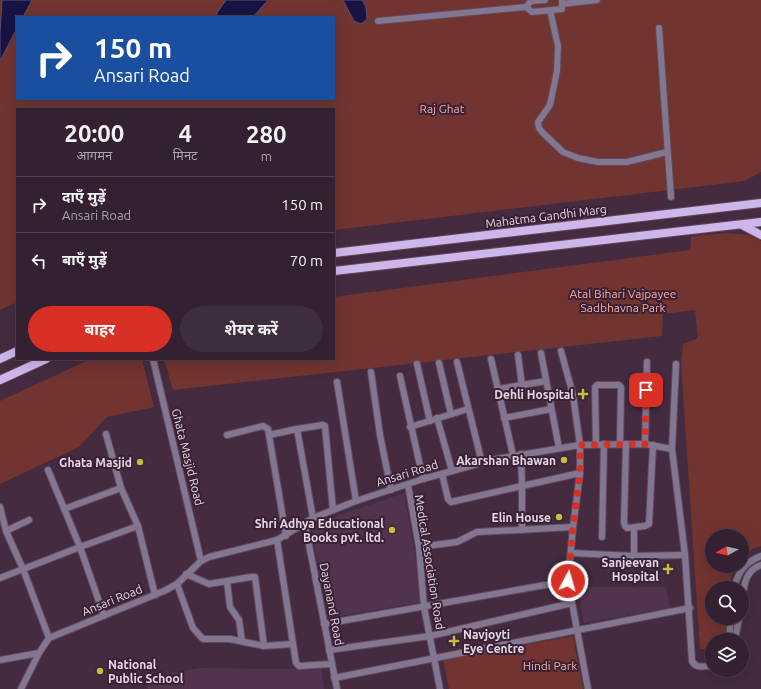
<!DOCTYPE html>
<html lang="hi">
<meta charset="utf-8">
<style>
:root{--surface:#332030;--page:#3e2d3c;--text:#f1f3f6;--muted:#a9a3ab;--line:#4e3e4c;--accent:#d93025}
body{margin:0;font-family:Ubuntu,"Noto Sans Devanagari",sans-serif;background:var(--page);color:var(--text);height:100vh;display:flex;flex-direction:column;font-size:15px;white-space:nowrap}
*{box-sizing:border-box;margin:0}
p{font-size:13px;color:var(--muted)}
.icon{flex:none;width:22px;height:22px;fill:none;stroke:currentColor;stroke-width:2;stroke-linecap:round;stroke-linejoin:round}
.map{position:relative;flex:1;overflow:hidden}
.sheet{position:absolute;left:16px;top:108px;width:319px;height:252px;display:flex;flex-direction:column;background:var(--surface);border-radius:0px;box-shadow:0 4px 16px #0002,0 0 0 1px var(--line)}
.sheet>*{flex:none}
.guide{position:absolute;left:16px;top:16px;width:319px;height:84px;border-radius:0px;box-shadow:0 4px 16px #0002,0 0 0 1px var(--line);background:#1a4fa0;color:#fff;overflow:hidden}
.needle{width:26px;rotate:262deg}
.tools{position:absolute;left:705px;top:529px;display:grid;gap:8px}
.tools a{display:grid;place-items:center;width:44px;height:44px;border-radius:50%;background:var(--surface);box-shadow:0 4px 16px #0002,0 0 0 1px var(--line);font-size:20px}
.pin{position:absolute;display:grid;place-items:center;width:34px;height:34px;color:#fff;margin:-17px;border-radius:8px;box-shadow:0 2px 6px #0006}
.me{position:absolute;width:44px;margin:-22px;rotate:6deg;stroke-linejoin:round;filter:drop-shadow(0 0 3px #0008)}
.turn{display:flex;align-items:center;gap:14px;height:84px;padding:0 12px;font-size:18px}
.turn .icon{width:52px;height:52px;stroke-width:2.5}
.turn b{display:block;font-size:28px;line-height:34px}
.eta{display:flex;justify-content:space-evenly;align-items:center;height:68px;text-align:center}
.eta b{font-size:24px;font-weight:700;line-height:28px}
.cta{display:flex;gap:8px;margin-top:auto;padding:8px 12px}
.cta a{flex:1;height:46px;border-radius:24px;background:var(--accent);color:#fff;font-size:16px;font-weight:700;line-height:46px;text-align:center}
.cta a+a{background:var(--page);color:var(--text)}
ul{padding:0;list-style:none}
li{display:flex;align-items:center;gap:12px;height:56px;padding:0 12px;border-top:1px solid var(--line)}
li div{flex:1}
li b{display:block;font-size:15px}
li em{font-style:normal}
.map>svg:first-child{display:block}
</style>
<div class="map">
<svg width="761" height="689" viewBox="0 0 761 689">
<rect width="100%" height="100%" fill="#442b40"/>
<!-- built -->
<g fill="#52334d">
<path d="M404 493 423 602 328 618 311 525Z"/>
<path d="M578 587H666L670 608 584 623Z"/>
<path d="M200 668 321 669 324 689H148L145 677Z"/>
</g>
<!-- green -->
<g fill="#723430" fill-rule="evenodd">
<path d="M0 0H761V172L745 181 334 230V109H17V302L0 310ZM17 17H334V99H17Z"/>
<path d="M727 233 749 235 761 241V546L754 548 742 557V536H712V566H735L727 588H712V618H727V633L724 640H712V649H700L681 363 683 344 698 338 695 310 663 314 662 336 173 390 164 359H334V297L690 250 691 236Z"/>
<path d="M91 359H142L154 407 107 417 79 447 0 484V401Z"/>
<path d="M573 636 583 689H449L443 660Z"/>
</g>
<!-- water -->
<g fill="#171445" stroke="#554e74">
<path d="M2 0H32L23 17H17V28L0 61V33Z"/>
<path d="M226 0H268L253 17H217V13Z"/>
<path d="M343 0H362L366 7 367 19 361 24 354 21Z"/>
</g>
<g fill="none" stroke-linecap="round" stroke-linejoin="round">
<!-- minor casing -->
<g stroke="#614a5d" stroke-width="8">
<g id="minor">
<path d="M545 0 531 1 526 7 532 12 562 9V0"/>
<path d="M562 4 597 0"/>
<path d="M550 10 558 46 557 71 550 105 538 122 539 128 543 133 563 152 578 158 598 162H627L667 152"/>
<path d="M378 21 526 7"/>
<path d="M659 28 671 197"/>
<path d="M561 351 573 395 580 445V473L573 527 568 581 588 689"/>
<path d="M541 353 559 448"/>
<path d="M518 355 522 386"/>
<path d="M153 359 201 561"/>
<path d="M491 359 513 455"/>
<path d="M457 362 482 463"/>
<path d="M439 363 451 414"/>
<path d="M417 364 430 421"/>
<path d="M371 372 380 435 391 490"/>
<path d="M400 376 423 479"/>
<path d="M337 382 356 501"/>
<path d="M498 389 546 381"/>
<path d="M437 418 452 471"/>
<path d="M504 418 551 409"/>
<path d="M410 427 468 409"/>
<path d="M297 429 323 425 325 426 333 510"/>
<path d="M106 434 121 488 138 526 155 595"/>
<path d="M227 435 263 426 268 429 286 536"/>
<path d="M269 435 297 429 313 518"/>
<path d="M596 444 595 387 597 385H619L621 387 620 444"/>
<path d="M626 444 624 522 625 526 627 528 645 526 649 524 653 445"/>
<path d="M645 444 647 362"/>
<path d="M672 449 676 364"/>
<path d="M521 454 522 486V530"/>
<path d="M48 470 80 547 104 616"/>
<path d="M442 474 448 499 451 502 580 473"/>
<path d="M408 485 419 547 424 607 440 689"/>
<path d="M0 507 6 531 23 569 49 638"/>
<path d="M64 509 121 488"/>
<path d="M305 524 337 689"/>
<path d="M6 531 29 520"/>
<path d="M602 537 604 444"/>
<path d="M277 540 296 663 299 666 331 664"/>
<path d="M419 547 457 542 477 532 573 527"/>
<path d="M571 553 634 556 685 555"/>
<path d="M634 556V528"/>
<path d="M186 574 209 584 251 577H255L264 646"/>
<path d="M0 578 80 547 138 526"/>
<path d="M227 581 230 607 239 620 242 641"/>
<path d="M177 584 193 628 203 639H230L264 646 293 644"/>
<path d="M734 588C738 572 745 562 761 556"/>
<path d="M742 600C744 586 745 570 761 565"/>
<path d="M324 624 568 581"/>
<path d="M729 640 731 618"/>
<path d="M735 640 739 618"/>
<path d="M329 650 430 636 572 603"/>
<path d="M0 660 39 653"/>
<path d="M334 678 690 608"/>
<path d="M21 689 39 653 49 638 164 591 177 584 201 561 209 557 277 540 313 518 356 501 423 479 496 459 580 445 645 444 672 449 685 555 692 661C697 670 704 665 712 666"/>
</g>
</g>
<!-- major casing -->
<g stroke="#614a5d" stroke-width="10">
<g id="major">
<path d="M742 225 761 235"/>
<path d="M334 253 761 203"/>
<path d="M334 271 761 222"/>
<path d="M0 359 17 351"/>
<path d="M0 380 46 359"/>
</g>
</g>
<!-- minor -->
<use href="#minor" stroke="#827690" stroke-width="6"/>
<!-- major -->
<use href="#major" stroke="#ceb6ea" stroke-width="8"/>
</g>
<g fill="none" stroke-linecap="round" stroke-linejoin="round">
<!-- route -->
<path stroke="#d93025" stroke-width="7" stroke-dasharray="0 12.6" d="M568 581 573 527 580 473V445L645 444 646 390"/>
</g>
<!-- markers -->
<g fill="#c6bc3d" stroke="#392136" stroke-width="1.5">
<path d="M581 388h4v4h4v4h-4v4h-4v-4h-4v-4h4z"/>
<circle cx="564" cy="460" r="4"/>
<circle cx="140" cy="462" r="4"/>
<circle cx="559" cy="517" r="4"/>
<circle cx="392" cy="530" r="4"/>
<path d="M666 563h4v4h4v4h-4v4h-4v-4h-4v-4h4z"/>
<path d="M452 635h4v4h4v4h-4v4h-4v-4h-4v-4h4z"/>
<circle cx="100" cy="671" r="4"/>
</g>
<g text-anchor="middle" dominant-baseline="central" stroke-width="4" stroke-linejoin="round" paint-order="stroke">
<!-- park labels -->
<g font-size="12" fill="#fbaba3" stroke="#392136">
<text x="442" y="108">Raj Ghat</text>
<text x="623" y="293">Atal Bihari Vajpayee<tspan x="623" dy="14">Sadbhavna Park</tspan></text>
<text x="550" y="665">Hindi Park</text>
</g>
<!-- street labels -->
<g font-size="12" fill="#e6d6e3" stroke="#392136">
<text transform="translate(546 216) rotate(-7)">Mahatma Gandhi Marg</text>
<text transform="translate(188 457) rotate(76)">Ghata Masjid Road</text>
<text transform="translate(407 473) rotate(-17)">Ansari Road</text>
<text transform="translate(430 562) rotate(81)">Medical Association Road</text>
<text transform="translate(112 600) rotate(-22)">Ansari Road</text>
<text transform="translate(332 604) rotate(79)">Dayanand Road</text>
</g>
<!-- poi labels -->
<g font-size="12" font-weight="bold" fill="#e6d6e3" stroke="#392136" text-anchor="end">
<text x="574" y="394">Dehli Hospital</text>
<text x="556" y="460">Akarshan Bhawan</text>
<text x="132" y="462">Ghata Masjid</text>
<text x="551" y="517">Elin House</text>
<text x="384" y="523">Shri Adhya Educational<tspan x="384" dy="14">Books pvt. ltd.</tspan></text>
<text x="659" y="562">Sanjeevan<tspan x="659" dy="14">Hospital</tspan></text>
<text x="463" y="634" text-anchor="start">Navjoyti<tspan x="463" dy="14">Eye Centre</tspan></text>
<text x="108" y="664" text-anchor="start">National<tspan x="108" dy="14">Public School</tspan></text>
</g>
</g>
</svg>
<div class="tools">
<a><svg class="needle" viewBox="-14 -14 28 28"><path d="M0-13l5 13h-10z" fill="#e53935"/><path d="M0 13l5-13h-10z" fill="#a9a3ab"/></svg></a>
<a><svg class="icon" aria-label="search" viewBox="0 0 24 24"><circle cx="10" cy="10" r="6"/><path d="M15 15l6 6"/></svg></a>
<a><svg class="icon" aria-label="layers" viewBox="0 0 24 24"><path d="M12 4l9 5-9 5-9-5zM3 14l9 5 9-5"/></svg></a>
</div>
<div class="pin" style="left:646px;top:390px;background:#d93025"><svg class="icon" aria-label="arrive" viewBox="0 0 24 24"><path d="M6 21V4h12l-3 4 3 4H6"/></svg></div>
<svg class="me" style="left:568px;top:581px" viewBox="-20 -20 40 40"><circle r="17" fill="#d93025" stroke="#fff" stroke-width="3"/><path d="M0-11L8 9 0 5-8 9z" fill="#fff"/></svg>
<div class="guide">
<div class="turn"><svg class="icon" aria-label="right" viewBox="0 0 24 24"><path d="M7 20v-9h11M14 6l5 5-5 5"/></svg><div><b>150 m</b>Ansari Road</div></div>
</div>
<section class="sheet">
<div class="eta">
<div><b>20:00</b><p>आगमन</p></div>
<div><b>4</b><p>मिनट</p></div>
<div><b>280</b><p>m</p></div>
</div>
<ul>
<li><svg class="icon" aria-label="right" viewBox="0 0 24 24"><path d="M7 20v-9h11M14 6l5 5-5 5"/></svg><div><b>दाएँ मुड़ें</b><p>Ansari Road</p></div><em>150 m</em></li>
<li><svg class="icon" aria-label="left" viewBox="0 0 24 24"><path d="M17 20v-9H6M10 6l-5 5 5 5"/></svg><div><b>बाएँ मुड़ें</b></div><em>70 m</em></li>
</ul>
<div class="cta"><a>बाहर</a><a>शेयर करें</a></div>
</section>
</div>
